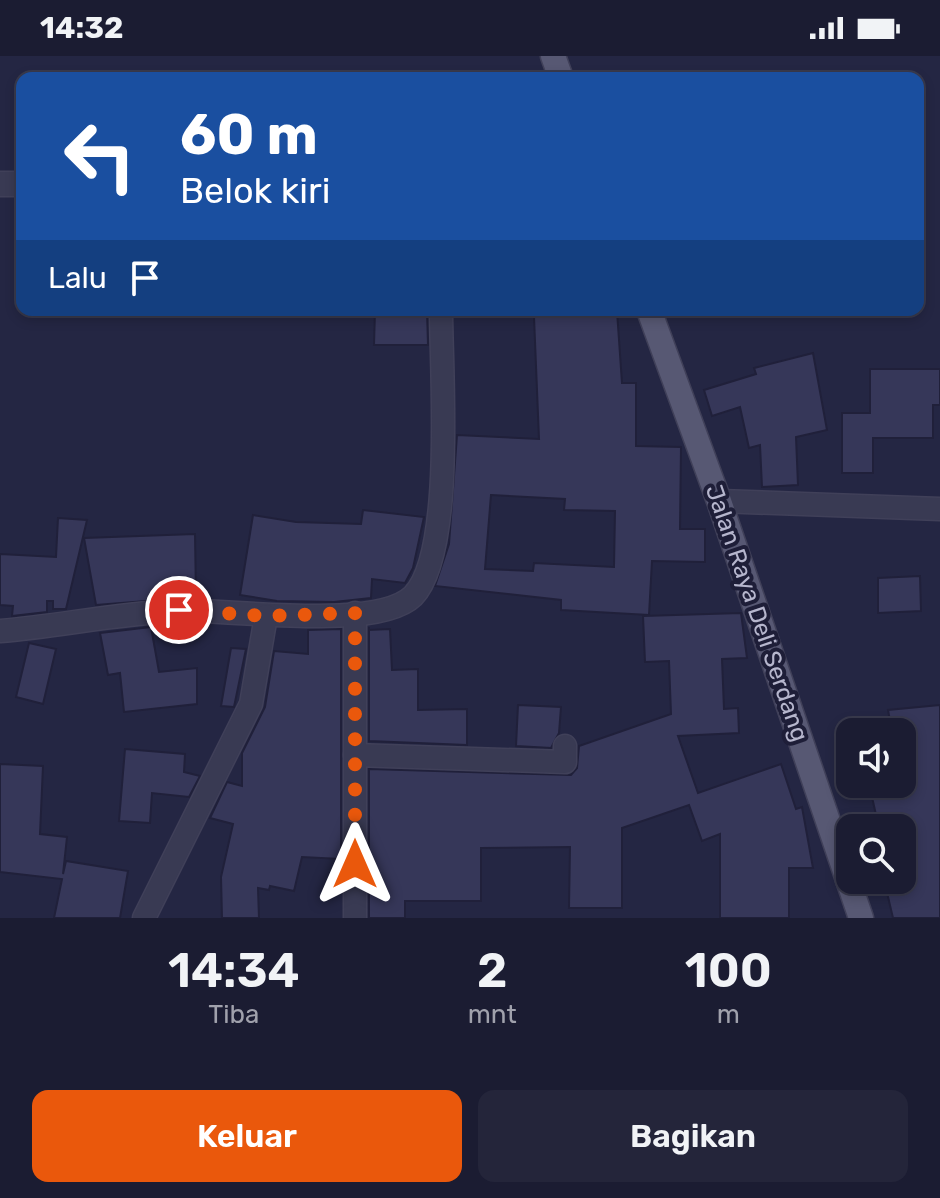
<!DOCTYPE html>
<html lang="id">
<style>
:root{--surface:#1b1c32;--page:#24253a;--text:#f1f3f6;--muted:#a0a1ac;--line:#393a4d;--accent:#ea580c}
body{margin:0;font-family:Rubik,sans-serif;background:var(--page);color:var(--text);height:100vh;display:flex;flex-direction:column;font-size:30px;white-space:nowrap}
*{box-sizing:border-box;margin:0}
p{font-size:26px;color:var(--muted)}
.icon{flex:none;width:44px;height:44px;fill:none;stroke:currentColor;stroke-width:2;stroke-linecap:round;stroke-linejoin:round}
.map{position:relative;height:862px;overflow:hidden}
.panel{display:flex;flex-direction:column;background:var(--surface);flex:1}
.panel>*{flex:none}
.hud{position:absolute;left:16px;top:16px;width:908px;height:244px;border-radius:16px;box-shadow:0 4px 12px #0003,0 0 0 2px var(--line);background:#1a4fa0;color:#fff;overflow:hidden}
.buttons{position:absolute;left:836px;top:662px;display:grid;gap:16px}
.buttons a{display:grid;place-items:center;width:80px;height:80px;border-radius:16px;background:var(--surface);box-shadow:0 4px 12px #0003,0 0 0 2px var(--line);font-size:40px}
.pin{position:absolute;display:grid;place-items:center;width:68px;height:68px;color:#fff;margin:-34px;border:4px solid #fff;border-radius:50%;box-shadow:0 2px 8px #0007}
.me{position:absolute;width:88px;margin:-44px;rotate:0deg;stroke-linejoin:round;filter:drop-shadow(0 0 6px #0008)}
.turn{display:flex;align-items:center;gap:28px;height:168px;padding:0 32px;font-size:36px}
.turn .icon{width:104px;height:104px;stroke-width:2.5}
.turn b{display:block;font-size:56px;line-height:68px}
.then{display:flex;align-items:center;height:76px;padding:0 32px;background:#0003;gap:16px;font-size:30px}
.eta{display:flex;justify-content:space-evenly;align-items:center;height:136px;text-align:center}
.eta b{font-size:48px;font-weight:600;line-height:56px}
.button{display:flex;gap:16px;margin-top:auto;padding:16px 32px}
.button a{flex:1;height:92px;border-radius:16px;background:var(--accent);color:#fff;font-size:32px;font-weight:600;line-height:92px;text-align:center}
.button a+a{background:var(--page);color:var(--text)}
.status{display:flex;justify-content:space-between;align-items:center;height:56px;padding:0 40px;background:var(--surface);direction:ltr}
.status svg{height:22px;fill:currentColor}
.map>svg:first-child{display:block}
</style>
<div class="status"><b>14:32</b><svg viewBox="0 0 49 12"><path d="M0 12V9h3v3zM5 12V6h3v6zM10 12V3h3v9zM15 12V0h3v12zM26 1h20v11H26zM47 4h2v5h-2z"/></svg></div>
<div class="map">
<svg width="940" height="862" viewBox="0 0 940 862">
<rect width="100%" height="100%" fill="#242643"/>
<!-- building -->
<g fill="#363759" stroke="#20203a" stroke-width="2" fill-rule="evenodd">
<path d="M375 254H427L428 289H374Z"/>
<path d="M617 255 622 327H636V390L681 391 680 473H705V506L652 505 649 559 561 554V544L435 530 449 488 457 379 539 383 534 261ZM491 439 565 443 564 454 615 455 614 511 534 507 533 515 485 513Z"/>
<path d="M813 297 827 374 796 381 798 429 762 431 760 389 749 392 740 351 712 360 704 334 756 318 754 312Z"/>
<path d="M870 313H940V349H933V382H873V417H842V357H870Z"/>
<path d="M363 454 424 461 413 512 405 527 372 523 371 542 334 546 277 545 240 539 253 459 296 466 361 468Z"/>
<path d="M58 462 87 464 66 553H53V545H47V556L12 560 13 550 0 549V498L56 501Z"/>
<path d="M195 478 196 541 96 549 84 482Z"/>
<path d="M920 520 921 555 878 557V522Z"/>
<path d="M741 557 747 602 722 603 724 653 738 652 739 677 678 680 698 737 781 708 796 753 802 751 813 812H789V862H720V778L702 785 689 749 622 772V852H569L570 791 481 792V845H405V862H369V713L571 719 577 712 579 690 671 658 669 605 645 606 643 560Z"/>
<path d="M151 571 159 616 197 612V648L124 656 120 617 108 619 100 577Z"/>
<path d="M369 571V574L390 573 392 614 418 613V654L467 653V689L369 685Z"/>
<path d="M341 573V803L302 801 294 835 270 830 269 834 258 832 259 862H222L221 821 233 768 210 762 227 726 242 730V697L265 651 274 595 308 598V574Z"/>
<path d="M29 587 56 593 43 648 16 641Z"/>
<path d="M231 592 246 593 234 651 221 650Z"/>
<path d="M518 649 561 651 559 677 551 692 516 690Z"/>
<path d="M940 649V862H893L884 824H902V772H879L869 728H902V676H892L888 654Z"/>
<path d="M125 693 185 698 184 716 200 720 189 741 152 737 150 767 119 765Z"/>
<path d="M0 708 43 710 40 778 67 781 63 818 66 805 128 815 120 862H54L62 823 0 816Z"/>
</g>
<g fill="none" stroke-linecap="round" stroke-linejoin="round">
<!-- minor casing -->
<g stroke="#404059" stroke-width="25">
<g id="minor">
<path d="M719 445 940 453"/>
<path d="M0 575C58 570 116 558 174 555 226 552 376 576 413 540 455 497 441 315 441 254"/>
<path d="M355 699 565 706V690"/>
<path d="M144 862 251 648 266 560"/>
<path d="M355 862V557"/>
</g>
</g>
<!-- tertiary casing -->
<g stroke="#404059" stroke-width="27">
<path id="tertiary" d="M0 128H22"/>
</g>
<!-- primary casing -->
<g stroke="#404059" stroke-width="27">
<g id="primary">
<path d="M553 0 561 22"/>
<path d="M649 254 719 445 861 862"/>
</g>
</g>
<!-- minor -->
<use href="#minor" stroke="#393a53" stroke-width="22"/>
<!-- tertiary -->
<use href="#tertiary" stroke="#393a53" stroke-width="24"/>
<!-- primary -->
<use href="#primary" stroke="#575873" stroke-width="24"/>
</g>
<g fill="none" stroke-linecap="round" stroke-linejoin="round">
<!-- route -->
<path stroke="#ea580c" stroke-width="14" stroke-dasharray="0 25.2" d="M179 554 266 560 355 557V808"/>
</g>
<g text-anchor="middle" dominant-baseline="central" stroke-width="8" stroke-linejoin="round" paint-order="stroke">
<!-- street labels -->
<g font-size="24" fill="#b6b6cd" stroke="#1e1e38">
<text transform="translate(757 557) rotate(71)">Jalan Raya Deli Serdang</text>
</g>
</g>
</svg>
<div class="buttons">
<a><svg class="icon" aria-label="sound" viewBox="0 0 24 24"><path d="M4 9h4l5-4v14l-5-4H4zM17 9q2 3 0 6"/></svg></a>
<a><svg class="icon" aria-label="search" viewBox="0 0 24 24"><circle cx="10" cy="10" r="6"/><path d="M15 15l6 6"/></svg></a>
</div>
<div class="pin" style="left:179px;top:554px;background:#d93025"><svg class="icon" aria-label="arrive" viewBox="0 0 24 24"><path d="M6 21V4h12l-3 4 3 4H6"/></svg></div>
<svg class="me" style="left:355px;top:808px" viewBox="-20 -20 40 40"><path d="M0-17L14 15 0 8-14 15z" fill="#ea580c" stroke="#fff" stroke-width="4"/></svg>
<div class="hud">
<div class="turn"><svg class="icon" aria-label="left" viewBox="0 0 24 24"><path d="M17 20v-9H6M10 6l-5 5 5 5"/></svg><div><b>60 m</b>Belok kiri</div></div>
<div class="then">Lalu<svg class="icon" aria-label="arrive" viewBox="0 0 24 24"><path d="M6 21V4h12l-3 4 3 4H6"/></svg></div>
</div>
</div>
<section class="panel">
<div class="eta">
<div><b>14:34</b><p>Tiba</p></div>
<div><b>2</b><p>mnt</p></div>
<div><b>100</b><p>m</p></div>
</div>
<div class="button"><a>Keluar</a><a>Bagikan</a></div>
</section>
